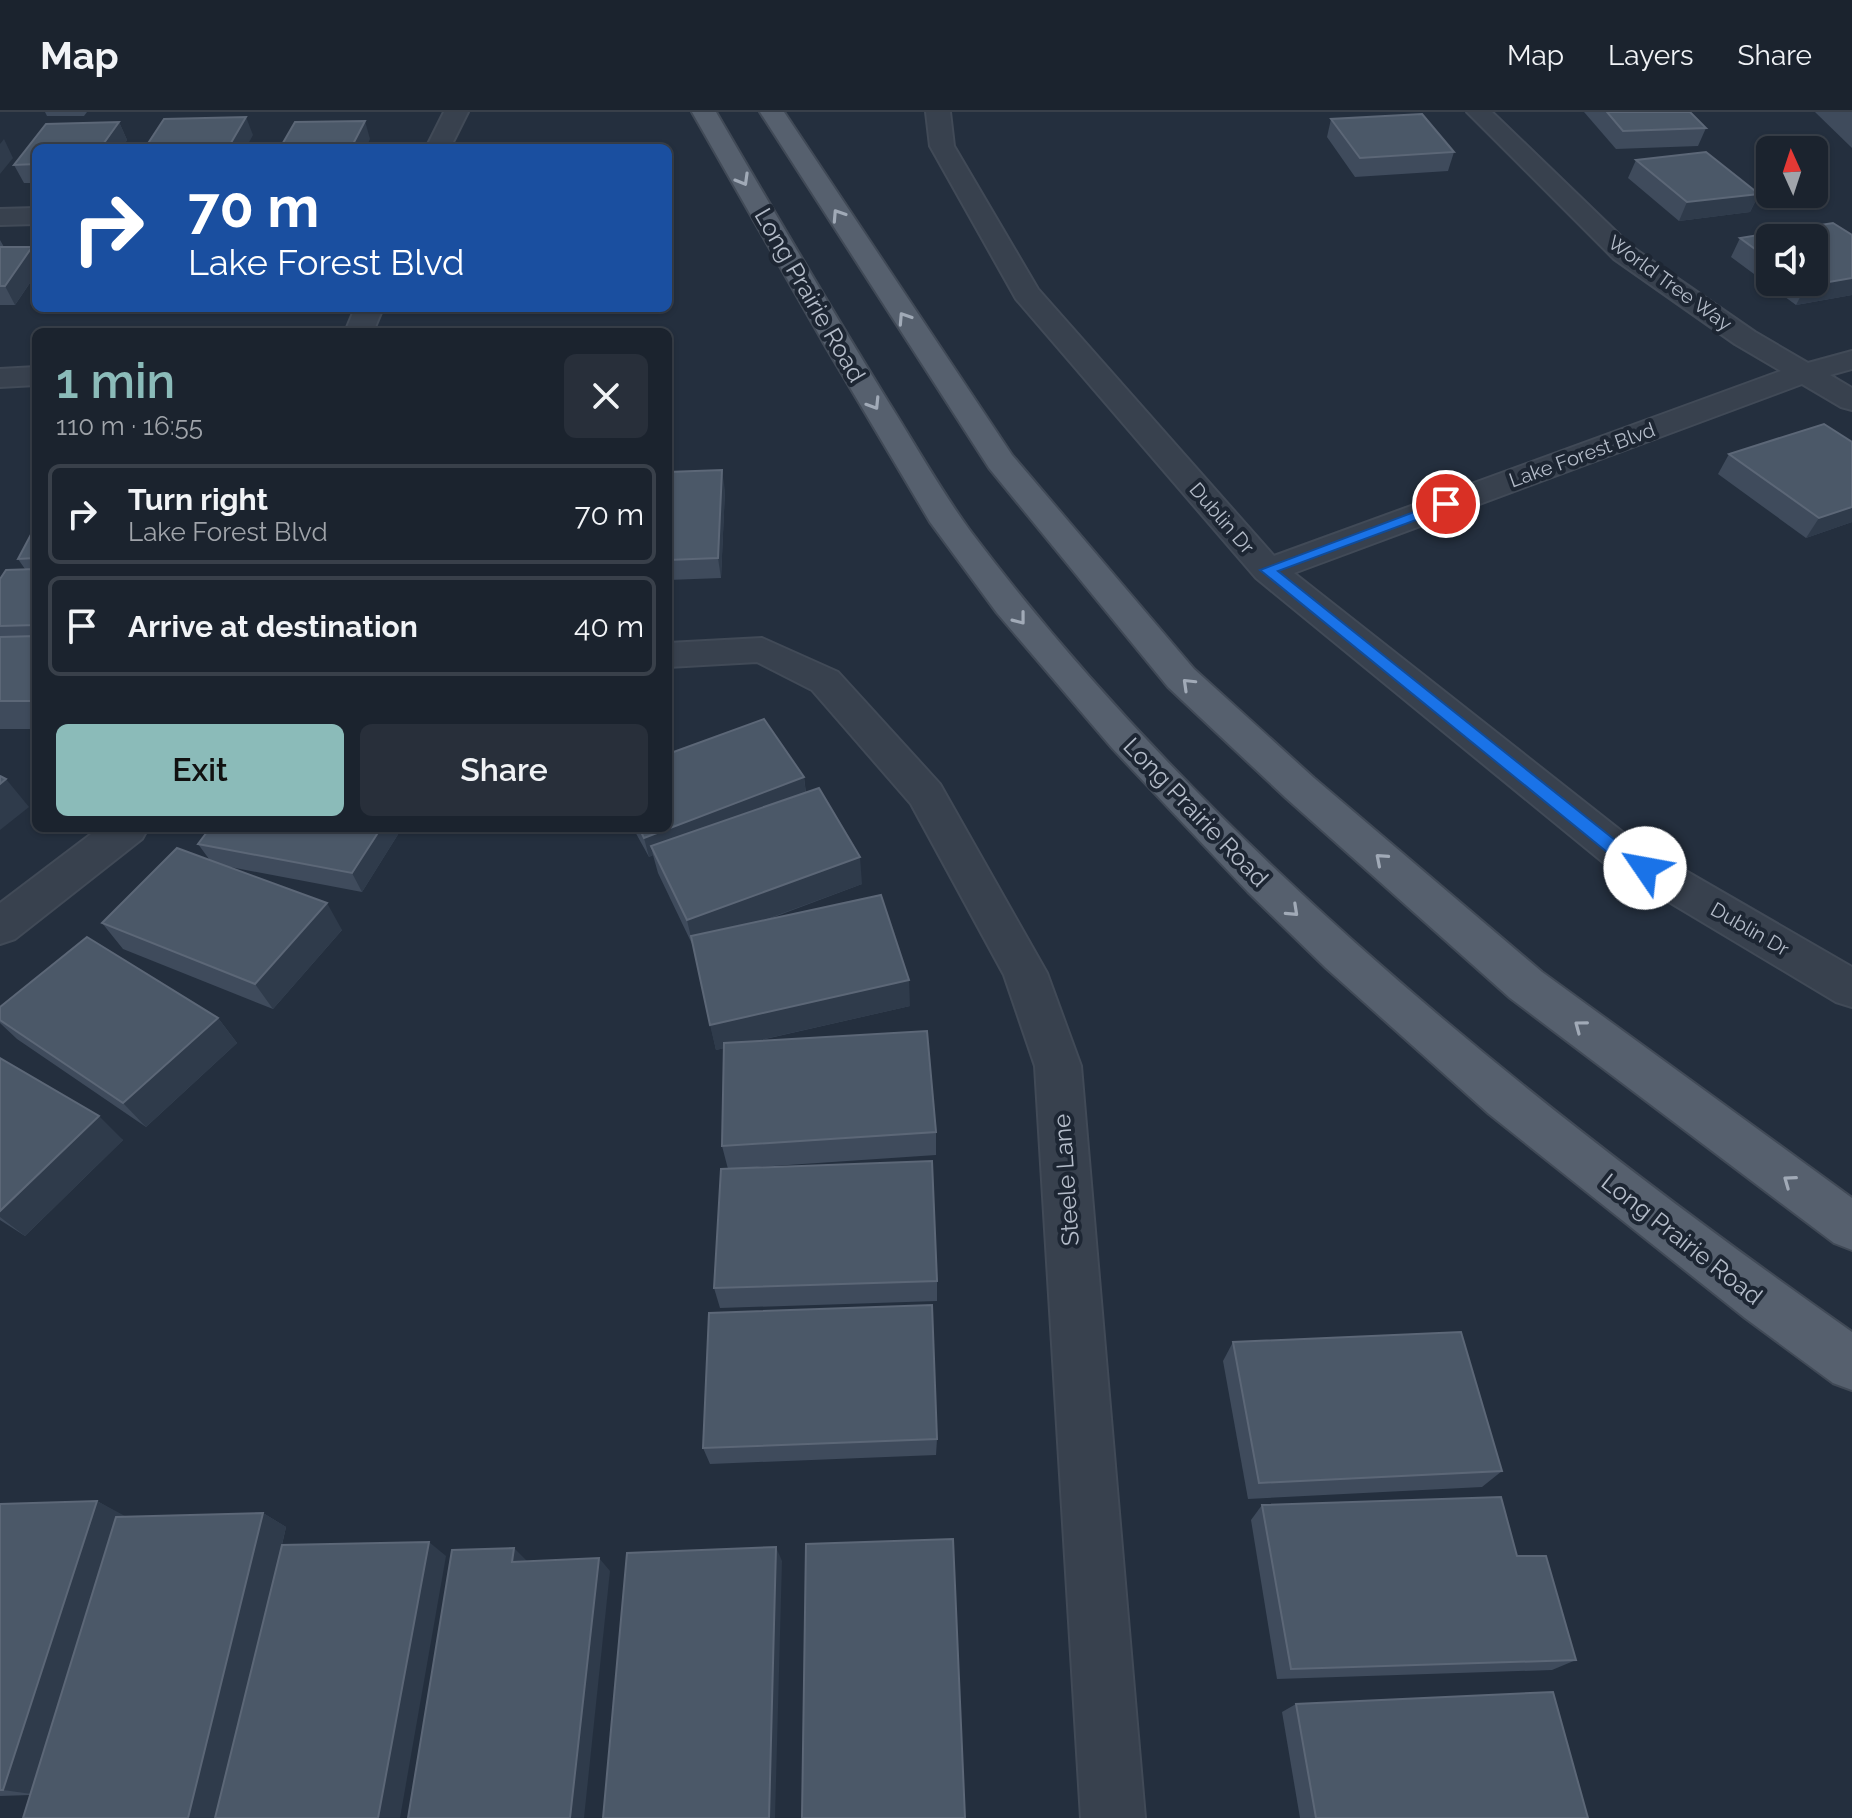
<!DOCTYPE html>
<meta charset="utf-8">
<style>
:root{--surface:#1b232e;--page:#282f3a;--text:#f1f3f6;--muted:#a0a4aa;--line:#39404a;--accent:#8bbbb9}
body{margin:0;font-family:Raleway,sans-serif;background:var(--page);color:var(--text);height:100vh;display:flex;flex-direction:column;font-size:30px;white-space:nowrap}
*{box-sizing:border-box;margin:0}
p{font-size:26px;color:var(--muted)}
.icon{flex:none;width:44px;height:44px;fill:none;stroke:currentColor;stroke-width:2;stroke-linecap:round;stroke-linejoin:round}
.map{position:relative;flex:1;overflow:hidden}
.side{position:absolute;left:32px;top:216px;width:640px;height:504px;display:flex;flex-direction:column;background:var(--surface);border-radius:12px;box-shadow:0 2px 6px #0004,0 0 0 2px var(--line)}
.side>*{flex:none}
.hud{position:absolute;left:32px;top:32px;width:640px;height:168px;border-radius:12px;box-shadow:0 2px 6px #0004,0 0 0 2px var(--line);background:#1a4fa0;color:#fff;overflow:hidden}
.needle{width:52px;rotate:357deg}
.buttons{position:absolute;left:1756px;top:24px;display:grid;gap:16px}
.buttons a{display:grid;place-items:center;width:72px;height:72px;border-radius:12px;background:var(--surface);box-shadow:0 2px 6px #0004,0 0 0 2px var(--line);font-size:40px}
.pin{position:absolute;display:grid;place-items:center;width:68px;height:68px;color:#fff;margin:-34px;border:4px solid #fff;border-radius:50%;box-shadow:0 2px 8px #0007}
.me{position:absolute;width:88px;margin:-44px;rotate:303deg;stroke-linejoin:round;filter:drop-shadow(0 0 6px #0008)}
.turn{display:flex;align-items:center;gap:28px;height:168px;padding:0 24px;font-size:36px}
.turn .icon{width:104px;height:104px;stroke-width:2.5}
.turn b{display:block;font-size:56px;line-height:68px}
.round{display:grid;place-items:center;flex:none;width:84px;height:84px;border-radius:12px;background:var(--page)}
.head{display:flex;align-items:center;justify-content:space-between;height:136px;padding:0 24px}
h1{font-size:48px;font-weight:600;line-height:60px;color:var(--accent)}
.button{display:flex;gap:16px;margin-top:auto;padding:16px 24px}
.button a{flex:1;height:92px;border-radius:12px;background:var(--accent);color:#111;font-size:32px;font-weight:600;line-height:92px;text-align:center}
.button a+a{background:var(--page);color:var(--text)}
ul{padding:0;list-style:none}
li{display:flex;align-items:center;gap:24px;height:100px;margin:0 16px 12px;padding:0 8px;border:4px solid var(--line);border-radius:12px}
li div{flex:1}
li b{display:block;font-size:30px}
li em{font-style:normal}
header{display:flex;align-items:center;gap:48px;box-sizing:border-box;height:112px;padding:0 40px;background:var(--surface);border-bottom:2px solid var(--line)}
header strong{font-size:38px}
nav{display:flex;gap:44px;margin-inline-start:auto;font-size:28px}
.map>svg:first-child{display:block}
</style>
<header>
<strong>Map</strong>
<nav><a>Map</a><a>Layers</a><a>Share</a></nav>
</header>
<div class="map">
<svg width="1852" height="1706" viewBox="0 0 1852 1706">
<rect width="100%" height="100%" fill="#242f3e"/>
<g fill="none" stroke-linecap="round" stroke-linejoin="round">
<!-- minor casing -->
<g stroke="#414a57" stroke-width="4">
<g id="minor">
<path d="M444 0H468L450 36H426Z"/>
<path d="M926 0H950L954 34 1038 177 1274 444 1781 259 1735 232 1614 147 1467 0H1492L1632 135 1755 220 1808 251 1852 239V257L1830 263 1852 276V298L1841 295 1802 272 1294 461 1634 729 1852 855V895L1836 890 1604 751 1256 466 1016 187 930 34Z"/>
<path d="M36 96V112L0 113V97Z"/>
<path d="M355 196H383L373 220H345Z"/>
<path d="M36 255V273L0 275V257Z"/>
<path d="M762 526 838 560 940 672 1047 861 1081 954 1145 1706H1081L1035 954 1004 863 911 692 812 578 757 550 668 555V531Z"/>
<path d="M99 716H148L142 727 15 827 0 832V791Z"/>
</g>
</g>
<!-- primary casing -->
<g stroke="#414a57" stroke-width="4">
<g id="primary">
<path d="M692 0H716C773 98 830 195 889 291 916 334 941 379 971 420 1207 733 1534 996 1852 1220V1278L1833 1271 1745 1206 1489 1002 1326 856 1248 780 1112 636 997 501 930 410 826 235Z"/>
<path d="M760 0H784L1012 343 1194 557 1314 666 1542 860 1852 1086V1138L1834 1131 1510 886 1286 686 1168 575 989 356Z"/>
</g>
</g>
<!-- minor -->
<use href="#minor" fill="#38414e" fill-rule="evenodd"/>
<!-- primary -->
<use href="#primary" fill="#56606e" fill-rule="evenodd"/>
</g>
<!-- wall -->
<g fill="#3f4b5c" fill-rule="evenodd">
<path d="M45 0H87L84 4H47Z"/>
<path d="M1584 0H1690L1706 16 1698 34 1616 37Z"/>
<path d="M1815 0H1852V36Z"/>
<path d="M1331 7 1454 40 1448 59 1355 65 1327 25Z"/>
<path d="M119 10 127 28 122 36H36V71H24L14 53 46 12Z"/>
<path d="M1636 48 1759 82 1750 100 1679 109 1628 66Z"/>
<path d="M1852 123V183L1796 193 1731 145 1740 126ZM1770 126 1814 170H1770Z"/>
<path d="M0 128 4 135 36 142V162L15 193H0Z"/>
<path d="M1729 342 1852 410 1806 426 1718 362Z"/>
<path d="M668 360 725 378 721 466 668 468Z"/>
<path d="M36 413V617H0V467L25 457 18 447Z"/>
<path d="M804 665 806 681 862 772 766 808 910 894 752 930 936 1020V1043L728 1057 722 1034 724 936 716 938 693 834 658 761 653 743 649 745 633 716H668Z"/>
<path d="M210 716H402L362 780 225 754 342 818 273 897 123 837 102 811 209 747 198 732Z"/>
<path d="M0 895 218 906 237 931 146 1015 17 927 0 911Z"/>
<path d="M0 946 123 1028 25 1124 0 1108Z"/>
<path d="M937 1169V1189L720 1196 714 1176Z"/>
<path d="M1233 1230 1502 1359 1482 1375 1248 1387 1223 1249Z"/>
<path d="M937 1327 936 1343 710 1352 703 1336Z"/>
<path d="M97 1389 125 1405 263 1401 286 1415 282 1433 446 1444 30 1683 0 1684V1392Z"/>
<path d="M1262 1393 1517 1444 1576 1548 1552 1558 1277 1567 1251 1408Z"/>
<path d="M1296 1592 1588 1706H1300L1282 1600Z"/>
</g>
<!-- shaded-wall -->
<g fill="#2f3b4b">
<path d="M246 5 253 23 246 36H228Z"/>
<path d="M365 9 370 27 366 36H351Z"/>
<path d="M119 10 127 28 122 36H102Z"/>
<path d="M4 27 13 46 0 62V32Z"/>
<path d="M1759 82 1750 100 1679 109 1687 90Z"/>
<path d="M32 135 36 142V162L15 193 5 174Z"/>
<path d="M1852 166V183L1796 193 1806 174Z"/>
<path d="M722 358 725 378 721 466 718 446Z"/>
<path d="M1852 395V410L1806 426 1819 406Z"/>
<path d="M804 665 806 684 651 734 653 743 649 745 644 726Z"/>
<path d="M6 667 29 695 0 718V672Z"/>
<path d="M381 716H402L362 780 352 761Z"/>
<path d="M860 745 862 772 693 834 687 808Z"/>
<path d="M327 791 342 818 273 897 255 872Z"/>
<path d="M909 868 910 894 716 938 710 913Z"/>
<path d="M218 906 237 931 146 1015 123 991Z"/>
<path d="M99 1004 123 1028 25 1124 0 1105V1099Z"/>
<path d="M97 1389 125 1404 39 1683 3 1678Z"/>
<path d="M263 1401 286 1415 217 1706H188Z"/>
<path d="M429 1430 446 1444 400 1706H378Z"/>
<path d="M776 1435 782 1449 775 1706H769Z"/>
<path d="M514 1436 528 1450H512Z"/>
<path d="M599 1446 610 1459 584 1706H570Z"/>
</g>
<!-- building -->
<g fill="#4b5868" stroke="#5c6777" stroke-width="2">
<path d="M1607 0H1690L1706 16 1623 19Z"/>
<path d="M1422 2 1454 40 1360 46 1331 7Z"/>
<path d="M246 5 228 36H145L164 7Z"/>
<path d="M365 9 351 36H280L295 10Z"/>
<path d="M119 10 101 35 36 36V52L14 53 46 12Z"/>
<path d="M1706 40 1759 82 1687 90 1636 48Z"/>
<path d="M1833 111 1852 123V166L1806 174 1801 170H1814V126H1770V148L1740 126Z"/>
<path d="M0 135H32L5 174H0Z"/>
<path d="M1824 312 1852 330V395L1819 406 1729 342Z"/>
<path d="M722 358 718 446 668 448V360Z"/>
<path d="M36 413V446L18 447Z"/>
<path d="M36 457V513L0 514V467L6 458Z"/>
<path d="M36 524V589H0V525Z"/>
<path d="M764 607 804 665 644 726 639 716H668V642Z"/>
<path d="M0 664 6 667 0 672Z"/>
<path d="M819 676 860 745 687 808 651 734Z"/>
<path d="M210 716H381L352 761 198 732Z"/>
<path d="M177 736 327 791 255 872 102 811Z"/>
<path d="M881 783 909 868 710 913 691 824Z"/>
<path d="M87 825 218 906 123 991 0 908V895Z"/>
<path d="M927 919 936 1020 722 1034 724 931Z"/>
<path d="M0 946 99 1004 0 1099Z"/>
<path d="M932 1049 937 1169 714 1176 721 1057Z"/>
<path d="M932 1193 937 1327 703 1336 709 1201Z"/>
<path d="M1461 1220 1502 1359 1259 1371 1233 1230Z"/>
<path d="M1501 1385 1517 1444H1546L1576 1548 1291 1557 1262 1393Z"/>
<path d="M97 1389 3 1678H0V1392Z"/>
<path d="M263 1401 188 1706H23L116 1405Z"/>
<path d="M953 1427 965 1706H802L806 1432Z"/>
<path d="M429 1430 378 1706H215L282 1433Z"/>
<path d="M776 1435 769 1706H603L627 1441Z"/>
<path d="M514 1436 512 1450 599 1446 570 1706H408L452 1438Z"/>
<path d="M1553 1580 1588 1706H1316L1296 1592Z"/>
</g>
<!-- one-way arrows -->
<defs><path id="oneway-chevron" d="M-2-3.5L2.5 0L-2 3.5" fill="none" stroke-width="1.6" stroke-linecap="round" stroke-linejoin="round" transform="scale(2)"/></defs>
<g stroke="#a1aab7">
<use href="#oneway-chevron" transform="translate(743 68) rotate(60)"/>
<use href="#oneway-chevron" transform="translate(838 103) rotate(-123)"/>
<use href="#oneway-chevron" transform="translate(904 206) rotate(-123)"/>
<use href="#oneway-chevron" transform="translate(874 292) rotate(58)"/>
<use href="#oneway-chevron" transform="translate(1020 507) rotate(52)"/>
<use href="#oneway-chevron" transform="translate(1188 572) rotate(-136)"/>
<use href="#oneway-chevron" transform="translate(1381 747) rotate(-139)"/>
<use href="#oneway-chevron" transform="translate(1293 799) rotate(43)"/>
<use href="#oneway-chevron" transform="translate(1580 914) rotate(-143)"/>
<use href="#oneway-chevron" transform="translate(1789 1069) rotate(-144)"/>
</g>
<!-- route -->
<path fill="#1a73e8" stroke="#114b97" stroke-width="2" d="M1446 388 1451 389V395L1278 459 1625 736 1653 756 1651 760H1639L1613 745 1260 458Z"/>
<g text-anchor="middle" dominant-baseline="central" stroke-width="8" stroke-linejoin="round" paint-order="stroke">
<!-- far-street labels -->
<g font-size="20" fill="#b4bcc9" stroke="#1d2633">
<text transform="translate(1670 171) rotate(36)">World Tree Way</text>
<text transform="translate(1582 343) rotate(-20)">Lake Forest Blvd</text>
<text transform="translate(1222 406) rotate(49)">Dublin Dr</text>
<text transform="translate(1750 817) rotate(30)">Dublin Dr</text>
</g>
<!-- street labels -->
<g font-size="24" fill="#b4bcc9" stroke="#1d2633">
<text transform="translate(810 183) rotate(60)">Long Prairie Road</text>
<text transform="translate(1196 700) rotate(46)">Long Prairie Road</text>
<text transform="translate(1066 1068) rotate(-94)">Steele Lane</text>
<text transform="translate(1682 1127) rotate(38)">Long Prairie Road</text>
</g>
</g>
</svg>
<div class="buttons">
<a><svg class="needle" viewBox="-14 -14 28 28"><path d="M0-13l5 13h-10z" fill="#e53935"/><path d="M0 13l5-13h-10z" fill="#a0a4aa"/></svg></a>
<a><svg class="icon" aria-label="sound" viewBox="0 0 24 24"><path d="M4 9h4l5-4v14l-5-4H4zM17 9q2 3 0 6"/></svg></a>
</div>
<div class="pin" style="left:1446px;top:392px;background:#d93025"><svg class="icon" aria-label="arrive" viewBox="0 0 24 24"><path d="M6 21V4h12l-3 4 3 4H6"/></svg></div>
<svg class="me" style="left:1645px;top:756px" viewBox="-20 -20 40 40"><circle r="19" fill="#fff"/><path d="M0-13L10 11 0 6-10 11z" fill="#1a73e8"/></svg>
<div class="hud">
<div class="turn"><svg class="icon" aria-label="right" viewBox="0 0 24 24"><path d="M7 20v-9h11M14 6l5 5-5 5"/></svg><div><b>70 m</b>Lake Forest Blvd</div></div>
</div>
<section class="side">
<div class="head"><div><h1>1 min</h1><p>110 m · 16:55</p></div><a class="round"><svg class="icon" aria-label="close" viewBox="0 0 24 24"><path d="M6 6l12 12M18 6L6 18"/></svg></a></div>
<ul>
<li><svg class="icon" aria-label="right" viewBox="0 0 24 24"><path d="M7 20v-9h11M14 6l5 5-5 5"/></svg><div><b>Turn right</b><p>Lake Forest Blvd</p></div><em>70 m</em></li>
<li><svg class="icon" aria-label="arrive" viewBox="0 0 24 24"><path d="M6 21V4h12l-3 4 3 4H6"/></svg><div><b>Arrive at destination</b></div><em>40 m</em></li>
</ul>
<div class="button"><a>Exit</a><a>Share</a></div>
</section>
</div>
